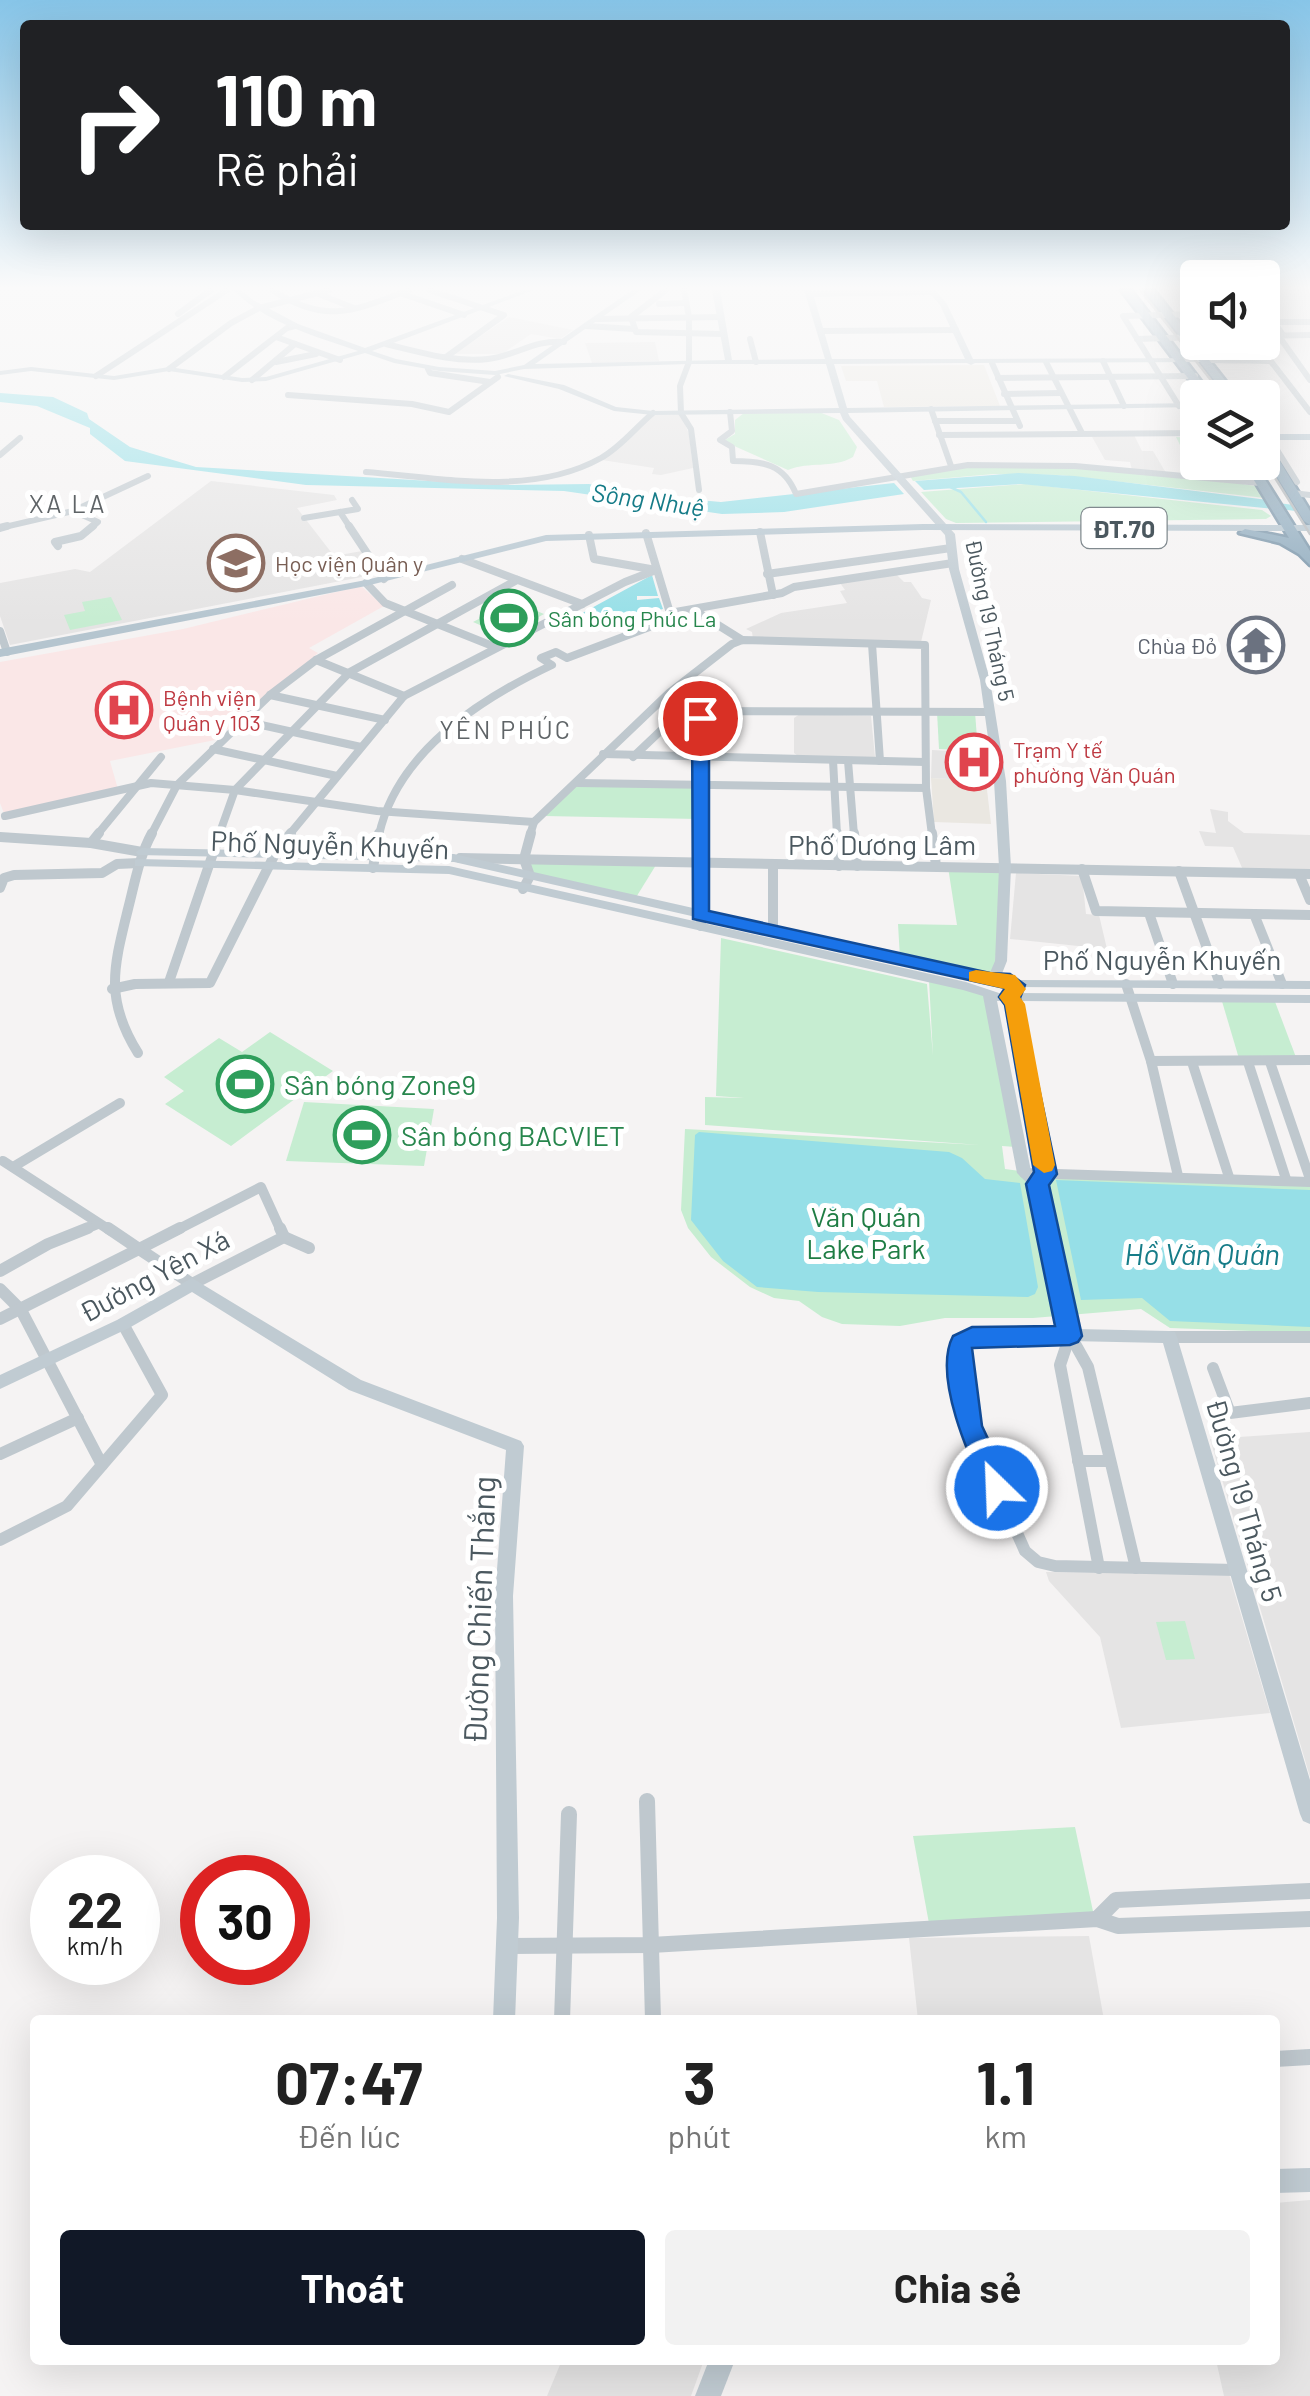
<!DOCTYPE html>
<html lang="vi">
<meta charset="utf-8">
<style>
:root{--surface:#fff;--page:#f2f2f2;--text:#222;--muted:#767676;--accent:#111827}
body{margin:0;font-family:Barlow,sans-serif;background:var(--page);color:var(--text);height:100vh;display:flex;flex-direction:column;font-size:38px;white-space:nowrap}
*{box-sizing:border-box;margin:0}
p{font-size:32px;color:var(--muted)}
.icon{flex:none;width:55px;height:55px;fill:none;stroke:currentColor;stroke-width:2;stroke-linecap:round;stroke-linejoin:round}
.map{position:relative;flex:1;overflow:hidden}
.drawer{position:absolute;left:30px;top:2015px;width:1250px;height:350px;display:flex;flex-direction:column;background:var(--surface);border-radius:10px;box-shadow:0 10px 40px #0002}
.drawer>*{flex:none}
.guide{position:absolute;left:20px;top:20px;width:1270px;height:210px;border-radius:10px;box-shadow:0 10px 40px #0002;background:#202124;color:#fff;overflow:hidden}
.buttons{position:absolute;left:1180px;top:260px;display:grid;gap:20px}
.buttons a{display:grid;place-items:center;width:100px;height:100px;border-radius:10px;background:var(--surface);box-shadow:0 10px 40px #0002;font-size:50px}
.speed{position:absolute;left:30px;top:1855px;display:flex;gap:20px;font-size:50px;font-weight:700;text-align:center}
.speed>*{display:grid;place-content:center;width:130px;height:130px;border-radius:50%;background:var(--surface);box-shadow:0 10px 40px #0002;line-height:1}
.speed small{font-size:25px;font-weight:400}
.speed .limit{border:15px solid #d22;background:#fff;color:#111}
.pin{position:absolute;display:grid;place-items:center;width:85px;height:85px;color:#fff;margin:-42px;border:5px solid #fff;border-radius:50%;box-shadow:0 2px 10px #0007}
.me{position:absolute;width:110px;margin:-55px;rotate:336deg;stroke-linejoin:round;filter:drop-shadow(0 0 8px #0008)}
.turn{display:flex;align-items:center;gap:35px;height:210px;padding:0 30px;font-size:45px}
.turn .icon{width:130px;height:130px;stroke-width:2.5}
.turn b{display:block;font-size:70px;line-height:85px}
.eta{display:flex;justify-content:space-evenly;align-items:center;height:170px;text-align:center}
.eta b{font-size:60px;font-weight:700;line-height:70px}
.primary-button{display:flex;gap:20px;margin-top:auto;padding:20px 30px}
.primary-button a{flex:1;height:115px;border-radius:10px;background:var(--accent);color:#fff;font-size:40px;font-weight:700;line-height:115px;text-align:center}
.primary-button a+a{background:var(--page);color:var(--text)}
.map>svg:first-child{display:block}
</style>
<div class="map">
<svg width="1310" height="2396" viewBox="0 0 1310 2396">
<rect width="100%" height="100%" fill="#f5f3f3"/>
<!-- commercial -->
<g fill="#eae7e1">
<path d="M984 365 1000 406 884 407 877 381H846L841 366Z"/>
<path d="M931 778 986 781 991 824 934 822Z"/>
</g>
<!-- education -->
<g fill="#e5e4e4">
<path d="M509 317 573 330 560 339 531 334 502 354H454Z"/>
<path d="M655 342 659 361 592 363 585 343Z"/>
<path d="M656 414H681L689 434 693 468 661 475 652 474 654 468 602 460Z"/>
<path d="M1091 435H1134L1142 451H1153L1166 473 1132 470 1130 462 1105 460Z"/>
<path d="M211 481 334 495 337 500 297 508 334 556 362 551 377 574 10 645 0 616V583L75 569 90 572Z"/>
<path d="M897 575 904 582H911L922 598 931 600 921 642 753 639 752 632 746 629 781 613 847 603 840 591 845 590 840 583Z"/>
<path d="M800 714 871 716 875 757 801 758 794 753V718Z"/>
<path d="M932 750 969 752V768L986 769V781L931 778Z"/>
<path d="M1210 809 1228 812V821L1244 833 1310 835V870H1243L1233 847 1205 846 1199 831 1216 833Z"/>
<path d="M1016 873 1082 876 1086 914 1099 915 1107 949 1010 939Z"/>
<path d="M1310 1432V1777L1210 1439Z"/>
<path d="M1046 1572 1229 1574 1270 1713 1121 1728 1100 1637 1049 1581Z"/>
<path d="M1089 1936 1104 2020H918L909 1938Z"/>
<path d="M1310 2200V2396H1224L1216 2360H1275V2203Z"/>
<path d="M562 2360H704L691 2396H547Z"/>
</g>
<!-- medical -->
<path fill="#fae7e7" d="M361 586 384 606 309 648 318 653 215 740 110 761 119 793 5 816 0 803V662L183 629Z"/>
<!-- green -->
<g fill="#c6edd1">
<path d="M819 412 839 420 857 447 853 457C832 469 810 461 788 470L723 441 735 434V420L744 413Z"/>
<path d="M1176 437 1197 438 1198 462 1238 463 1247 478 1200 477 1255 486 1265 498 1060 475 994 474 913 481 910 476C1003 455 1102 469 1196 477Z"/>
<path d="M1026 484 1262 510 1271 516 1266 519 956 523 946 519 921 492Z"/>
<path d="M111 597 122 620 70 630 64 615 85 611 82 602Z"/>
<path d="M513 601 544 614 505 636 473 622Z"/>
<path d="M937 712H975L978 751 939 749Z"/>
<path d="M578 783 699 786 698 819 544 816Z"/>
<path d="M526 860 656 865 635 899 531 876Z"/>
<path d="M948 867H1004L994 976 900 958 898 924 957 925Z"/>
<path d="M721 938 927 984 933 1056 929 980 986 993 1016 1147 1002 1146 1005 1169 1049 1175 1310 1184V1333L1170 1328 1141 1309 1033 1318H945L900 1326 842 1324 822 1317 799 1301 774 1298 750 1287 711 1257 688 1228 681 1210 685 1129 980 1145 705 1125V1097L744 1098 716 1096Z"/>
<path d="M1221 998 1274 999 1297 1060 1240 1062Z"/>
<path d="M270 1032 333 1071 231 1146 165 1104 184 1091 164 1077 219 1038 242 1052Z"/>
<path d="M304 1102 434 1109 424 1166 286 1161Z"/>
<path d="M1185 1621 1195 1659 1166 1660 1156 1622Z"/>
<path d="M1075 1827 1094 1916 930 1929 913 1836Z"/>
</g>
<!-- water -->
<g fill="#96dfe7">
<path d="M0 393 53 397 87 413 89 419 130 447 196 467 498 485 589 484 665 497 721 502 894 483 904 494 784 512 722 514 564 491 306 485 125 461 90 434V428L37 406 0 402Z"/>
<path d="M1018 473 1075 476 1268 500 1274 509 1021 484 924 490 915 481Z"/>
<path d="M652 575 658 596H637V600L659 598 663 609 581 629 566 622Z"/>
<path d="M699 1132 949 1152 962 1158 985 1179 1020 1183 1038 1287 1035 1294 1028 1297 818 1292 757 1287 723 1261 691 1220 695 1135Z"/>
<path d="M1056 1180 1310 1190V1327L1170 1321 1142 1298 1081 1300Z"/>
</g>
<g fill="none" stroke-linecap="round" stroke-linejoin="round">
<!-- stream -->
<path stroke="#96dfe7" stroke-width="2.5" d="M948 486 961 492 986 522"/>
<!-- river -->
<path fill="#96dfe7" fill-rule="evenodd" d="M1262 501 1310 507V513L1258 506 1257 504Z"/>
<!-- highway casing -->
<g stroke="#7a95a9" stroke-width="5">
<g id="highway">
<path d="M1121 290H1131L1214 398H1203Z"/>
<path d="M1144 290H1154L1239 398H1228Z"/>
<path d="M1262 439 1268 442 1310 511V525L1304 521 1262 452Z"/>
<path d="M1243 462H1254L1310 551V565L1299 554 1280 543 1239 533 1245 529 1289 538Z"/>
</g>
</g>
<!-- street-far4 -->
<g stroke="#bfc8ce" stroke-width="6">
<path d="M272 290C325 325 354 311 409 290"/>
<path d="M429 290 504 315 446 357"/>
<path d="M666 290 631 317 636 332 724 334"/>
<path d="M684 290 689 317V362L680 386 681 413 691 429 699 490"/>
<path d="M1188 290 1198 301"/>
<path d="M316 293 354 308"/>
<path d="M400 293 464 315"/>
<path d="M809 294 933 292"/>
<path d="M659 304 685 303"/>
<path d="M178 314 211 290"/>
<path d="M597 319 721 317"/>
<path d="M586 326 634 329"/>
<path d="M820 331 956 330"/>
<path d="M1278 335 1310 380"/>
<path d="M1283 335 1274 322H1310"/>
<path d="M1262 336 1310 335"/>
<path d="M276 337 340 360"/>
<path d="M750 339 756 362"/>
<path d="M1137 339 1198 337"/>
<path d="M1256 342 1310 412"/>
<path d="M386 344C419 352 454 363 488 359 515 356 535 339 564 342"/>
<path d="M1208 360 1270 361"/>
<path d="M1103 361 1124 406"/>
<path d="M276 362 316 354"/>
<path d="M1046 362 1082 433"/>
<path d="M992 363 1020 426"/>
<path d="M169 369 231 323 259 308 329 290"/>
<path d="M428 369 430 373 490 382"/>
<path d="M96 376 227 290"/>
<path d="M224 377 287 328 295 326"/>
<path d="M998 378 1195 376"/>
<path d="M252 380 295 344"/>
<path d="M1004 394 1061 393"/>
<path d="M288 395 412 404 449 412 498 377"/>
<path d="M1179 406 1123 316 1198 314"/>
<path d="M931 409 951 466"/>
<path d="M730 412 732 431 720 440 732 447 733 461C763 461 784 464 796 494L968 465 1075 466 1260 483"/>
<path d="M935 421H1017"/>
<path d="M939 435 1198 433"/>
<path d="M1269 437 1297 482"/>
<path d="M0 455 20 438"/>
<path d="M366 472C441 478 531 497 601 458 621 447 636 427 653 413"/>
<path d="M1293 493 1310 495"/>
<path d="M73 511 98 522 90 529"/>
<path d="M340 512 351 529"/>
<path d="M304 518 358 509 352 500"/>
<path d="M0 528 73 511 148 476"/>
</g>
<!-- street-far3 -->
<g stroke="#bfc8ce" stroke-width="8">
<path d="M349 526 384 579"/>
<path d="M0 528 7 526"/>
<path d="M760 532 773 595"/>
<path d="M646 533 670 613"/>
<path d="M589 535 594 559 656 570"/>
<path d="M58 546 55 542 81 536 93 526"/>
<path d="M462 559 582 604"/>
<path d="M767 574 951 548"/>
<path d="M366 583 385 603 495 647"/>
<path d="M694 610 742 640"/>
<path d="M670 613 782 593 794 587 953 563"/>
<path d="M0 631 7 652"/>
<path d="M872 644 880 761"/>
<path d="M316 660 404 696"/>
<path d="M270 695 385 720"/>
<path d="M243 721 361 747"/>
<path d="M213 749 337 776"/>
<path d="M603 754 925 762"/>
<path d="M633 757 672 720 700 719"/>
<path d="M833 760 837 835"/>
<path d="M848 761 854 835"/>
<path d="M578 783 926 788"/>
<path d="M5 816 151 783 235 790 377 811 534 822 669 693 732 644 742 640 925 645 926 788 932 835"/>
<path d="M97 835 161 757"/>
<path d="M151 835 177 785 270 695 316 660 452 585"/>
<path d="M219 835 235 790 350 672 517 580"/>
<path d="M289 835 404 696 625 582 656 570"/>
<path d="M379 835C397 752 480 699 552 665L541 658 556 652 567 658 668 620 670 613"/>
<path d="M530 835 534 822"/>
<path d="M698 835 700 719 705 711 987 712"/>
</g>
<!-- street-far2 -->
<g stroke="#bfc8ce" stroke-width="10">
<path d="M698 833 701 926"/>
<path d="M837 833 839 866"/>
<path d="M854 833 857 866"/>
<path d="M932 833 936 866"/>
<path d="M0 837 91 843 142 852"/>
<path d="M91 843 99 833"/>
<path d="M460 858 1310 874"/>
<path d="M773 866V931"/>
<path d="M373 868 379 833"/>
<path d="M1082 869 1096 911 1254 914 1282 984"/>
<path d="M1179 871 1220 984"/>
<path d="M1299 874 1310 900"/>
<path d="M0 888 4 878 14 875 102 873 117 864 139 863"/>
<path d="M523 889 530 876 524 859 531 833"/>
<path d="M1149 913 1173 984"/>
<path d="M1254 914 1310 915"/>
<path d="M169 982 220 833"/>
<path d="M1126 984 1151 1061 1178 1176"/>
<path d="M112 989 135 984 210 983 277 850 291 833"/>
<path d="M138 1053C104 999 114 966 128 909 135 882 139 857 152 833"/>
<path d="M1151 1061 1310 1060"/>
<path d="M1192 1062 1229 1177"/>
<path d="M1248 1062 1286 1179"/>
<path d="M1270 1062 1310 1179"/>
<path d="M3 1161 111 1231"/>
<path d="M13 1167 120 1103"/>
<path d="M1024 1173 1310 1182"/>
<path d="M81 1231 98 1224"/>
<path d="M175 1231 261 1187 281 1231"/>
</g>
<!-- street-far1 -->
<g stroke="#bfc8ce" stroke-width="12">
<path d="M108 1228 139 1249"/>
<path d="M284 1237 309 1248"/>
<path d="M139 1249 192 1284 284 1237 280 1228"/>
<path d="M139 1249 180 1228"/>
<path d="M0 1271 48 1244 88 1228"/>
<path d="M0 1289 21 1310 102 1465"/>
<path d="M0 1319 139 1249"/>
<path d="M1070 1335 972 1337 962 1343 959 1353 969 1426 1025 1551 1038 1562 1055 1566 1236 1570"/>
<path d="M1070 1335 1088 1367 1136 1568"/>
<path d="M1070 1335 1060 1365 1099 1568"/>
<path d="M1169 1337H1310"/>
<path d="M1213 1368 1230 1413 1310 1403"/>
<path d="M0 1454 78 1418"/>
<path d="M1078 1461H1110"/>
<path d="M0 1540 67 1506 162 1395 123 1324"/>
</g>
<!-- street -->
<g stroke="#bfc8ce" stroke-width="16">
<path d="M647 1801 653 2020"/>
<path d="M1097 1919 1116 1900 1310 1891"/>
<path d="M507 1946 651 1945 1097 1919 1118 1926 1310 1919"/>
<path d="M562 2020 569 1814"/>
<path d="M1275 2059 1310 2057"/>
</g>
<!-- secondary -->
<g fill="#c0cbd2" fill-rule="evenodd">
<path d="M233 290H241L253 300 298 324 365 348 524 290H534L372 351 396 359 439 367 495 371 524 365 632 290H641L535 364 725 360 712 290H720L732 360 825 359 804 290H812L832 359H965L940 305 927 290H935L947 304 973 359 1211 358 1208 362 975 363 971 365 967 363 834 364 847 408 1198 403V407L848 413 850 417 955 534 959 569 990 680 1006 781 1011 867 1007 961 999 981 990 984 454 862 138 855 136 852 142 848 454 854 989 975 995 961 999 867 994 781 980 680 949 569 945 535 843 420 840 413 653 415 614 411 559 389 504 376 508 374 564 385 616 407 653 411 839 408 826 364H689L524 369 495 375 439 371 394 363 365 353 266 381 242 382 169 371 114 380 31 371 0 375V371L31 367 114 376 169 367 242 378 266 377 358 351C315 336 266 323 233 290Z"/>
<path d="M139 859 449 866 966 982 999 993 1310 995V1003L1018 1001 1053 1173 1045 1185 1077 1329 1169 1331 1175 1332 1177 1337 1310 1780V1824L1303 1821 1300 1814 1163 1343 1070 1341 1064 1340 1062 1335 1030 1186 1017 1173 983 996 963 990 449 874 135 866V860ZM997 1001H1005L1007 1005 1038 1172 1036 1175 1031 1171Z"/>
<path d="M1013 980 1310 981V989L1008 987 1006 984 1008 981Z"/>
<path d="M192 1278 361 1380 521 1441 524 1446 513 1596 519 1918 515 2020H493L497 1918 495 1596 506 1450 349 1390 192 1292 129 1328 0 1389V1375L117 1320Z"/>
<path d="M1310 2168V2192L1275 2193V2169Z"/>
<path d="M709 2360H735L721 2396H695Z"/>
</g>
<!-- primary -->
<g fill="#b5c5cf" fill-rule="evenodd">
<rect x="1262" y="434" width="48" height="6"/>
<path d="M923 524 1310 525V531L923 530 546 541 366 586 0 657V649L366 580 546 535Z"/>
</g>
<!-- highway -->
<use href="#highway" fill="#8eaabd" fill-rule="evenodd"/>
<!-- rail -->
<g stroke="#b5b9bc" stroke-width="2.5">
<path d="M1140 290 1225 398"/>
<path d="M1262 457 1310 534"/>
</g>
</g>
<!-- sky -->
<linearGradient id="sky" x2="0" y2="1"><stop stop-color="#87c5e8"/><stop offset="0.46" stop-color="#fafafa"/><stop offset="1" stop-color="#fafafa" stop-opacity="0"/></linearGradient>
<rect width="1310" height="625" fill="url(#sky)"/>
<!-- route -->
<path fill="#1a73e8" stroke="#114b97" stroke-width="2.5" d="M700 714 709 718V911L990 973 1010 974 1025 985 1020 998 1057 1174 1049 1185 1082 1336 1078 1342 1070 1345 972 1348 982 1426 1011 1488 1007 1497 997 1500 988 1497C970 1459 932 1376 953 1336L972 1327 1055 1326 1026 1184 1034 1172 1005 1005 999 997 1005 988 693 919 692 718Z"/>
<!-- slow -->
<path fill="#f59e0b" d="M976 970 1015 975 1026 989 1020 997 1025 1004 1055 1165 1052 1171 1044 1173 1033 1165 1005 1005 999 997 1005 989 969 981V972Z"/>
<!-- icons -->
<defs>
<g id="university-ring" transform="scale(2.875)"><circle r="9.5" fill="#fff" stroke="#8d6e63" stroke-width="1.5"/><path d="M0-5L7-2L0 1L-7-2ZM-4 1L0 2.5L4 1V4Q0 6-4 4Z" fill="#8d6e63"/></g>
<g id="stadium-ring" transform="scale(2.875)"><circle r="9.5" fill="#fff" stroke="#2e9e5b" stroke-width="1.5"/><path d="M0-5a6.5 5 0 1 0 0 10a6.5 5 0 1 0 0-10ZM-3.5-1.8h7v3.6h-7Z" fill="#2e9e5b"/></g>
<g id="temple-ring" transform="scale(2.875)"><circle r="9.5" fill="#fff" stroke="#6b7280" stroke-width="1.5"/><path d="M0-6L5-2H3V0L6.5 2.5H4V6H1.5V3h-3V6H-4V2.5H-6.5L-3 0V-2H-5Z" fill="#6b7280"/></g>
<g id="hospital-ring" transform="scale(2.875)"><circle r="9.5" fill="#fff" stroke="#e0444e" stroke-width="1.5"/><path d="M-5-5h3v3.5h4V-5h3V5h-3V1.5h-4V5h-3Z" fill="#e0444e"/></g>
</defs>
<g fill-rule="evenodd">
<use href="#university-ring" x="236" y="563"/>
<use href="#stadium-ring" x="509" y="618"/>
<use href="#temple-ring" x="1256" y="645"/>
<use href="#hospital-ring" x="124" y="710"/>
<use href="#hospital-ring" x="974" y="762"/>
<use href="#stadium-ring" x="245" y="1084"/>
<use href="#stadium-ring" x="362" y="1135"/>
</g>
<g text-anchor="middle" dominant-baseline="central" stroke-width="10" stroke-linejoin="round" paint-order="stroke">
<!-- far-education labels -->
<g font-size="22" fill="#785e54" stroke="#fff" text-anchor="start">
<text x="275" y="563">Học viện Quân y</text>
</g>
<!-- far-leisure labels -->
<g font-size="22" fill="#27864d" stroke="#fff" text-anchor="start">
<text x="548" y="618">Sân bóng Phúc La</text>
</g>
<!-- far-street labels -->
<g font-size="22" fill="#4b585f" stroke="#fff">
<text transform="translate(991 620) rotate(78)">Đường 19 Tháng 5</text>
</g>
<!-- far-worship labels -->
<g font-size="22" fill="#5b616d" stroke="#fff" text-anchor="end">
<text x="1217" y="645">Chùa Đỏ</text>
</g>
<!-- far-health labels -->
<g font-size="22" fill="#be3a42" stroke="#fff" text-anchor="start">
<text x="163" y="697">Bệnh viện<tspan x="163" dy="25">Quân y 103</tspan></text>
<text x="1013" y="749">Trạm Y tế<tspan x="1013" dy="25">phường Văn Quán</tspan></text>
</g>
<!-- far-water labels -->
<g font-size="25" font-style="italic" fill="#167c88" stroke="#fff">
<text transform="translate(648 499) rotate(8)">Sông Nhuệ</text>
</g>
<!-- far-neighbourhood labels -->
<g font-size="25" letter-spacing="2.5" fill="#5f6467" stroke="#fff">
<text x="68" y="503">XA LA</text>
<text x="506" y="729">YÊN PHÚC</text>
</g>
<!-- shield labels -->
<rect fill="#fff" stroke="#818a8f" stroke-width="2.5" x="1081.5" y="508" width="85" height="40" rx="8"/>
<g font-size="25" font-weight="bold" fill="#4b585f">
<text x="1124" y="528">ĐT.70</text>
</g>
<!-- street labels -->
<g font-size="28" fill="#4b585f" stroke="#fff">
<text transform="translate(330 844) rotate(2)">Phố Nguyễn Khuyến</text>
<text x="882" y="844">Phố Dương Lâm</text>
<text x="1162" y="959">Phố Nguyễn Khuyến</text>
<text transform="translate(154 1275) rotate(-28)">Đường Yên Xá</text>
<text transform="translate(1245 1500) rotate(74)">Đường 19 Tháng 5</text>
</g>
<!-- leisure labels -->
<g font-size="28" fill="#27864d" stroke="#fff" text-anchor="start">
<text x="284" y="1084">Sân bóng Zone9</text>
<text x="401" y="1135">Sân bóng BACVIET</text>
</g>
<!-- park labels -->
<g font-size="28" fill="#1f7d44" stroke="#fff">
<text x="866" y="1216">Văn Quán<tspan x="866" dy="32">Lake Park</tspan></text>
</g>
<!-- water labels -->
<g font-size="30" font-style="italic" fill="#167c88" stroke="#fff">
<text x="1202" y="1253">Hồ Văn Quán</text>
</g>
<!-- near-street labels -->
<g font-size="32" fill="#4b585f" stroke="#fff">
<text transform="translate(478 1610) rotate(-88)">Đường Chiến Thắng</text>
</g>
</g>
</svg>
<div class="buttons">
<a><svg class="icon" aria-label="sound" viewBox="0 0 24 24"><path d="M4 9h4l5-4v14l-5-4H4zM17 9q2 3 0 6"/></svg></a>
<a><svg class="icon" aria-label="layers" viewBox="0 0 24 24"><path d="M12 4l9 5-9 5-9-5zM3 14l9 5 9-5"/></svg></a>
</div>
<div class="speed"><div>22<small>km/h</small></div><div class="limit">30</div></div>
<div class="pin" style="left:700px;top:718px;background:#d93025"><svg class="icon" aria-label="arrive" viewBox="0 0 24 24"><path d="M6 21V4h12l-3 4 3 4H6"/></svg></div>
<svg class="me" style="left:997px;top:1488px" viewBox="-20 -20 40 40"><circle r="17" fill="#1a73e8" stroke="#fff" stroke-width="3"/><path d="M0-11L8 9 0 5-8 9z" fill="#fff"/></svg>
<div class="guide">
<div class="turn"><svg class="icon" aria-label="right" viewBox="0 0 24 24"><path d="M7 20v-9h11M14 6l5 5-5 5"/></svg><div><b>110 m</b>Rẽ phải</div></div>
</div>
<section class="drawer">
<div class="eta">
<div><b>07:47</b><p>Đến lúc</p></div>
<div><b>3</b><p>phút</p></div>
<div><b>1.1</b><p>km</p></div>
</div>
<div class="primary-button"><a>Thoát</a><a>Chia sẻ</a></div>
</section>
</div>
